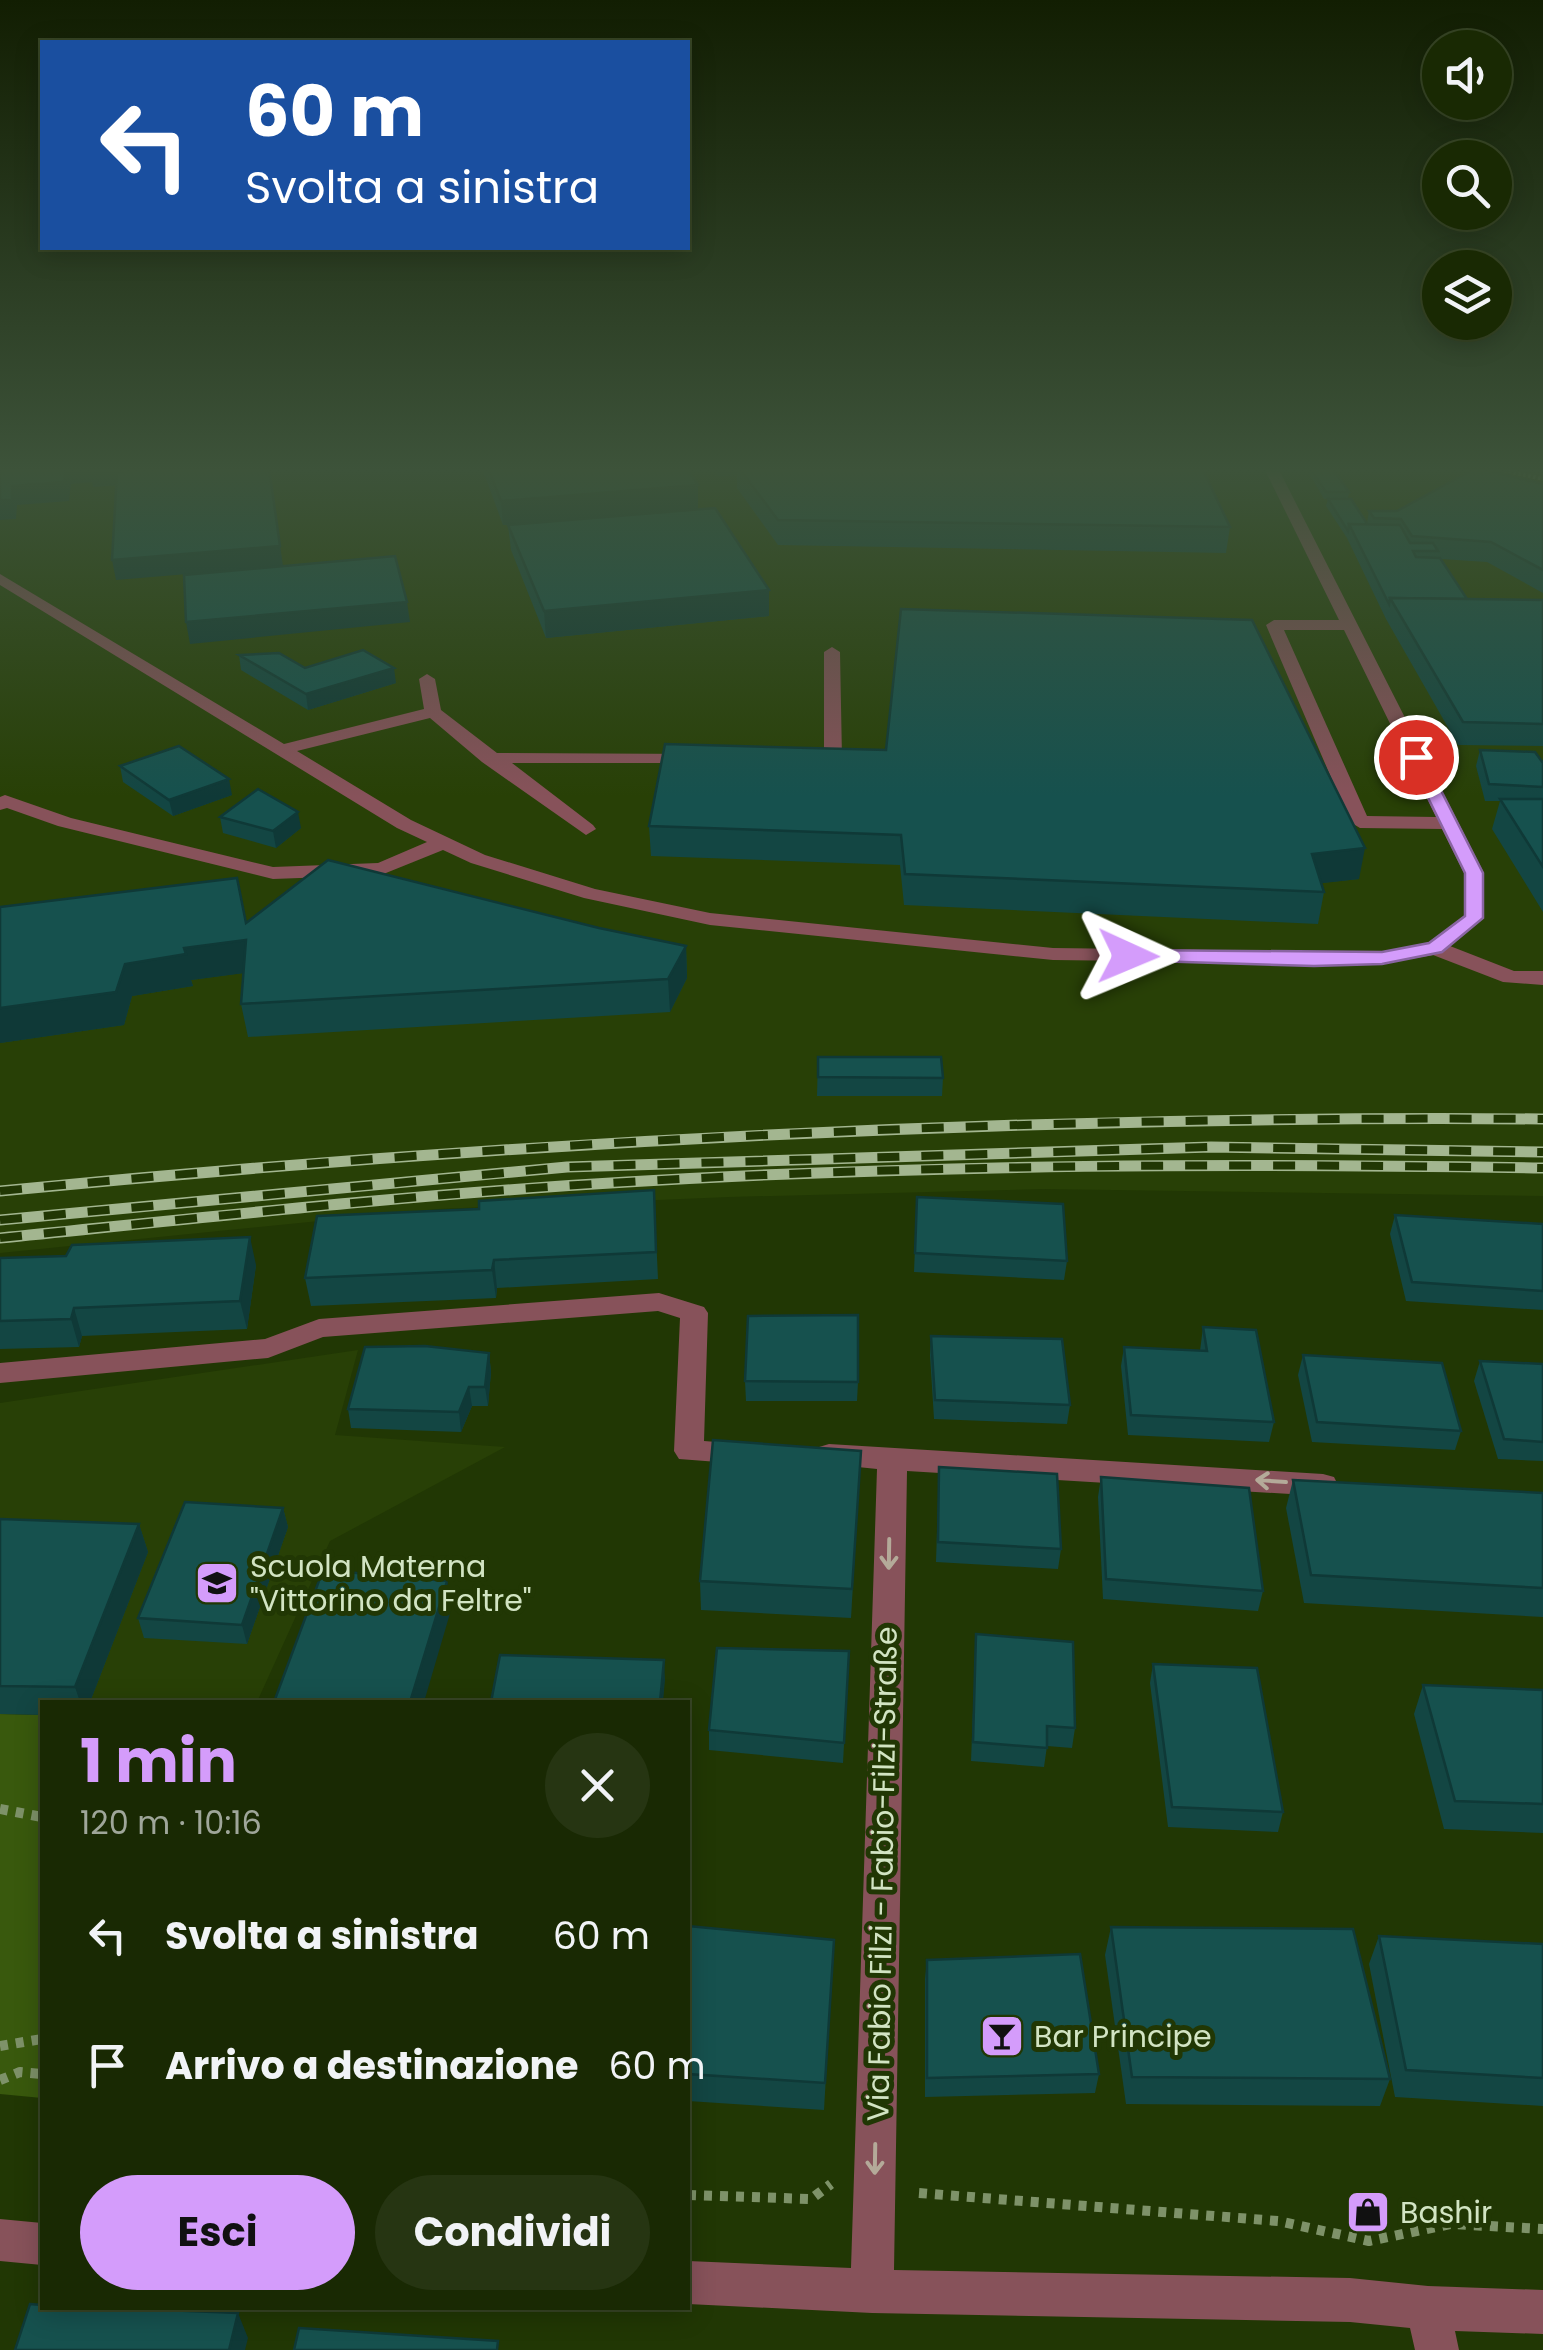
<!DOCTYPE html>
<html lang="it">
<meta charset="utf-8">
<style>
:root{--surface:#192903;--page:#263512;--text:#f1f3f6;--muted:#9fa69a;--line:#374525;--accent:#d49cfb}
body{margin:0;font-family:Poppins,sans-serif;background:var(--page);color:var(--text);height:100vh;display:flex;flex-direction:column;font-size:38px;white-space:nowrap}
*{box-sizing:border-box;margin:0}
p{font-size:32px;color:var(--muted)}
.icon{flex:none;width:55px;height:55px;fill:none;stroke:currentColor;stroke-width:2;stroke-linecap:round;stroke-linejoin:round}
.map{position:relative;flex:1;overflow:hidden}
.sheet{position:absolute;left:40px;top:1700px;width:650px;height:610px;display:flex;flex-direction:column;background:var(--surface);border-radius:0px;box-shadow:0 5px 25px #0003,0 0 0 2px var(--line)}
.sheet>*{flex:none}
.guide{position:absolute;left:40px;top:40px;width:650px;height:210px;border-radius:0px;box-shadow:0 5px 25px #0003,0 0 0 2px var(--line);background:#1a4fa0;color:#fff;overflow:hidden}
.fabs{position:absolute;left:1422px;top:30px;display:grid;gap:20px}
.fabs a{display:grid;place-items:center;width:90px;height:90px;border-radius:50%;background:var(--surface);box-shadow:0 5px 25px #0003,0 0 0 2px var(--line);font-size:50px}
.pin{position:absolute;display:grid;place-items:center;width:85px;height:85px;color:#fff;margin:-42px;border:5px solid #fff;border-radius:50%;box-shadow:0 2px 10px #0007}
.me{position:absolute;width:110px;margin:-55px;rotate:91deg;stroke-linejoin:round;filter:drop-shadow(0 0 8px #0008)}
.turn{display:flex;align-items:center;gap:35px;height:210px;padding:0 40px;font-size:45px}
.turn .icon{width:130px;height:130px;stroke-width:2.5}
.turn b{display:block;font-size:70px;line-height:85px}
.round{display:grid;place-items:center;flex:none;width:105px;height:105px;border-radius:52px;background:var(--page)}
.summary{display:flex;align-items:center;justify-content:space-between;height:170px;padding:0 40px}
h1{font-size:60px;font-weight:700;line-height:75px;color:var(--accent)}
.action{display:flex;gap:20px;margin-top:auto;padding:20px 40px}
.action a{flex:1;height:115px;border-radius:60px;background:var(--accent);color:#111;font-size:40px;font-weight:700;line-height:115px;text-align:center}
.action a+a{background:var(--page);color:var(--text)}
ul{padding:0;list-style:none}
li{display:flex;align-items:center;gap:30px;height:130px;padding:0 40px}
li div{flex:1}
li b{display:block;font-size:38px}
li em{font-style:normal}
.map>svg:first-child{display:block}
</style>
<div class="map">
<svg width="1543" height="2350" viewBox="0 0 1543 2350">
<rect width="100%" height="100%" fill="#213704"/>
<!-- built -->
<g fill="#284006">
<path d="M0 468H1543V1196L1043 1189 729 1197 439 1209 0 1253Z"/>
<path d="M358 1350 335 1435 505 1447 330 1541 257 1702H42L0 1714V1403Z"/>
</g>
<!-- green -->
<path fill="#39590d" d="M0 1714 42 1715V2098L0 2094Z"/>
<g fill="none" stroke-linecap="round" stroke-linejoin="round">
<!-- path-far1 -->
<path stroke="#7e9269" stroke-width="4" stroke-dasharray="2.5 2.5" stroke-linecap="butt" d="M1494 468 1543 479"/>
<!-- path -->
<g stroke="#7e9269" stroke-width="10" stroke-dasharray="8 8" stroke-linecap="butt">
<path d="M0 1809 42 1817"/>
<path d="M0 2046 42 2039"/>
<path d="M0 2080 20 2072 42 2074"/>
<path d="M919 2193 1278 2221 1369 2241 1451 2224 1543 2229"/>
<path d="M688 2195 811 2199 831 2184"/>
</g>
<!-- minor -->
<g fill="#87525a" fill-rule="evenodd">
<path d="M1264 468H1278L1484 873V918L1450 946 1514 971H1543V985L1503 982 1433 955 1382 964 1053 960 710 925 584 898 471 863 443 850 381 875 273 879 58 826 7 808 0 810V797L5 795 71 818 273 867 378 863 427 842 397 828 0 585V574L284 744 424 709 419 679 427 674 435 679 441 710 497 753 699 754V762L693 763H512L593 825 596 829 586 835 482 762 430 718 297 751 411 820 485 855 595 889 710 913 1053 948 1382 952 1428 943 1464 916V873L1442 829 1360 828 1350 822 1266 625 1274 620H1339ZM1284 630H1344L1436 817 1367 816Z"/>
<path d="M832 647 840 652 842 758C834 767 813 765 802 762V754L824 753V652Z"/>
<path d="M659 1293 704 1307 708 1313 704 1441 754 1445 759 1453 754 1461 744 1464 679 1459 674 1451 680 1318 658 1311 323 1337 268 1358 0 1383V1363L265 1339 319 1319Z"/>
<path d="M829 1444 1323 1474 1334 1477 1338 1485 1334 1493 1323 1496 907 1471 894 2270 1350 2278 1428 2286 1543 2290V2334L1455 2331 1459 2350H1415L1410 2328 1350 2322 872 2313 688 2304V2261L851 2268 877 1469 819 1463 814 1455 819 1447Z"/>
<path d="M0 2219 42 2223V2265L0 2261Z"/>
</g>
<!-- rail casing -->
<g stroke="#a3b690" stroke-width="11">
<g id="rail">
<path d="M0 1191C514 1141 1027 1115 1543 1119"/>
<path d="M0 1220 567 1167 1211 1147 1543 1152"/>
<path d="M0 1238C209 1217 417 1194 627 1182 932 1164 1237 1163 1543 1168"/>
</g>
</g>
<!-- rail -->
<use href="#rail" stroke="#213704" stroke-width="8" stroke-dasharray="22" stroke-linecap="butt"/>
</g>
<!-- wall -->
<g fill="#134643">
<path d="M482 468H687L698 485V509L769 616 546 638 511 550 508 525 609 517 503 525Z"/>
<path d="M712 468H1202L1230 527 1226 553 778 545 737 488V475L718 476Z"/>
<path d="M1306 468H1332L1349 492 1348 499H1324Z"/>
<path d="M1543 484V593L1487 562 1441 559 1467 599 1543 600V746L1458 745 1386 619 1347 538 1326 506 1328 499 1367 523 1369 511H1397Z"/>
<path d="M239 655 305 668 396 683 308 710 241 670Z"/>
<path d="M665 744 1359 879 1321 883 1324 892 1318 924 904 905 900 865 651 856 649 826Z"/>
<path d="M1480 750 1543 763V912L1492 829 1500 801H1485L1476 766Z"/>
<path d="M120 766 232 795 173 816 123 782Z"/>
<path d="M220 817 301 828 276 848 223 833Z"/>
<path d="M246 923 599 928 686 946 687 978 670 1012 248 1037 241 1004 243 973 191 980 193 986 132 996 124 1025 0 1043Z"/>
<path d="M818 1057 943 1078 942 1096H817Z"/>
<path d="M654 1190 658 1279 497 1288 496 1298 311 1306 305 1278 479 1209Z"/>
<path d="M917 1197 1067 1261 1064 1280 914 1272Z"/>
<path d="M1395 1215 1543 1224V1310L1406 1301 1390 1234Z"/>
<path d="M0 1258 256 1265 247 1329 82 1336 79 1347 0 1349Z"/>
<path d="M1203 1327 1274 1422 1269 1442 1128 1435 1121 1366 1124 1347 1200 1351Z"/>
<path d="M931 1336 1070 1405 1067 1424 934 1419 930 1355Z"/>
<path d="M489 1353 491 1372 488 1406H472L461 1432 351 1428 348 1409Z"/>
<path d="M1303 1355 1461 1431 1455 1450 1312 1442 1298 1375Z"/>
<path d="M1480 1361 1543 1364V1461L1498 1459 1474 1381Z"/>
<path d="M745 1381 858 1382 857 1401H746Z"/>
<path d="M861 1451 851 1618 701 1610 700 1581Z"/>
<path d="M939 1467 1061 1549 1058 1569 936 1562Z"/>
<path d="M1101 1477 1263 1591 1258 1611 1103 1599 1098 1497Z"/>
<path d="M1293 1480 1543 1493V1617L1304 1603 1286 1508Z"/>
<path d="M283 1508 288 1527 247 1644 144 1638 138 1618Z"/>
<path d="M0 1519 139 1524 148 1552 90 1702H42V1715L0 1714Z"/>
<path d="M976 1634 1075 1728 1072 1748 1047 1746 1044 1767 971 1761Z"/>
<path d="M849 1651 843 1763 709 1750V1730Z"/>
<path d="M1153 1664 1283 1812 1278 1832 1168 1827 1150 1683Z"/>
<path d="M1423 1685 1543 1690V1833L1444 1829 1414 1714Z"/>
<path d="M688 1926 834 1940 824 2110 688 2101Z"/>
<path d="M1111 1927 1390 2079 1380 2106 1126 2104 1105 1955Z"/>
<path d="M1379 1936 1543 1944V2106L1395 2097 1369 1964Z"/>
<path d="M927 1960 1099 2074 1095 2093 925 2097V1979Z"/>
</g>
<!-- shaded-wall -->
<g fill="#0f3937">
<path d="M66 468H93L119 472 120 485 93 487 92 482 71 484 69 501 17 505 16 519 0 520V500L12 486Z"/>
<path d="M269 468 283 566 116 580 112 560Z"/>
<path d="M718 468H737V475L718 476Z"/>
<path d="M698 485V509L503 525 501 501Z"/>
<path d="M769 590V616L546 638 544 611Z"/>
<path d="M407 602 410 622 190 644 186 622Z"/>
<path d="M394 668 396 683 308 710 306 694Z"/>
<path d="M229 779 232 795 173 816 169 800Z"/>
<path d="M298 812 301 828 276 848 273 831Z"/>
<path d="M1365 848 1359 879 1306 885 1312 854Z"/>
<path d="M246 940 252 972 191 980 193 986 132 996 124 1025 0 1043V1008L125 964 184 948Z"/>
<path d="M686 946 687 978 670 1012 668 979Z"/>
<path d="M250 1237 256 1265 247 1329 240 1301Z"/>
<path d="M494 1260 497 1288 496 1298 492 1270Z"/>
<path d="M74 1308 82 1336 79 1347 71 1319Z"/>
<path d="M489 1353 491 1372 488 1406 485 1387Z"/>
<path d="M469 1387 472 1406 461 1432 459 1412Z"/>
<path d="M283 1508 288 1527 247 1644 242 1625Z"/>
<path d="M139 1524 148 1552 90 1702H80L75 1687Z"/>
<path d="M447 1581 451 1610 424 1702H410Z"/>
<path d="M664 1660 665 1680 663 1702H660Z"/>
<path d="M238 2313 248 2338 245 2350H229Z"/>
</g>
<!-- building -->
<g fill="#16514e" stroke="#0f3937" stroke-width="2.5">
<path d="M0 468H66L64 482 12 486V500H0Z"/>
<path d="M90 468H169L90 474Z"/>
<path d="M169 468H269L280 546 112 560 117 472Z"/>
<path d="M488 468H687L698 485 501 501Z"/>
<path d="M739 468H1202L1230 527 778 520Z"/>
<path d="M1310 468H1332L1349 492H1326Z"/>
<path d="M1476 468 1543 484V570L1491 542 1412 536 1401 519 1374 518 1369 511H1397Z"/>
<path d="M1328 499H1351L1368 525 1349 524 1348 531Z"/>
<path d="M715 508 769 590 544 611 508 525Z"/>
<path d="M1349 524 1400 525 1410 543H1433L1438 551H1413L1416 557 1440 558 1467 599 1390 598 1389 604Z"/>
<path d="M395 556 407 602 186 622 184 575Z"/>
<path d="M1390 598 1543 600V724L1463 722Z"/>
<path d="M901 609 1252 620 1365 848 1312 854 1324 892 905 874 901 835 649 826 665 744 886 750Z"/>
<path d="M363 650 394 668 306 694 239 655 279 653 305 668Z"/>
<path d="M179 746 229 779 169 800 120 766Z"/>
<path d="M1480 750 1535 752 1543 763V787L1489 784Z"/>
<path d="M258 789 298 812 273 831 220 817Z"/>
<path d="M1500 799H1543V867Z"/>
<path d="M328 860 599 928 686 946 668 979 241 1004 246 940 184 948 186 954 125 964 116 992 0 1008V907L237 878 246 923Z"/>
<path d="M818 1057H941L943 1078 818 1077Z"/>
<path d="M654 1190 656 1252 494 1260 492 1270 305 1278 317 1216 479 1209V1201Z"/>
<path d="M917 1197 1063 1204 1067 1261 915 1253Z"/>
<path d="M1395 1215 1543 1224V1291L1412 1282Z"/>
<path d="M250 1237 240 1301 74 1308 71 1319 0 1321V1258L66 1256 72 1245Z"/>
<path d="M858 1315V1382L745 1381 748 1316Z"/>
<path d="M1203 1327 1256 1330 1274 1422 1131 1415 1124 1347 1207 1351Z"/>
<path d="M931 1336 1062 1339 1070 1405 935 1400Z"/>
<path d="M425 1346 489 1353 485 1387H469L459 1412 348 1409 365 1347Z"/>
<path d="M1303 1355 1442 1363 1461 1431 1317 1422Z"/>
<path d="M1480 1361 1543 1364V1442L1504 1439Z"/>
<path d="M713 1440 861 1451 852 1589 700 1581Z"/>
<path d="M939 1467 1057 1474 1061 1549 938 1542Z"/>
<path d="M1101 1477 1249 1488 1263 1591 1106 1579Z"/>
<path d="M1293 1480 1543 1493V1588L1311 1575Z"/>
<path d="M185 1502 283 1508 242 1625 138 1618Z"/>
<path d="M0 1519 139 1524 75 1687 0 1686Z"/>
<path d="M323 1570 447 1581 410 1702H274Z"/>
<path d="M976 1634 1073 1642 1075 1728 1047 1726V1748L973 1742Z"/>
<path d="M717 1648 849 1651 844 1743 709 1730Z"/>
<path d="M500 1655 664 1660 660 1702H491Z"/>
<path d="M1153 1664 1257 1668 1283 1812 1172 1807Z"/>
<path d="M1423 1685 1543 1690V1804L1455 1801Z"/>
<path d="M688 1926 834 1940 825 2083 688 2074Z"/>
<path d="M1111 1927 1353 1929 1390 2079 1132 2077Z"/>
<path d="M1379 1936 1543 1944V2078L1406 2070Z"/>
<path d="M1080 1954 1099 2074 927 2078V1960Z"/>
<path d="M30 2304 42 2305V2308H114L238 2313 229 2350H15Z"/>
<path d="M299 2328 498 2341 497 2350H294Z"/>
</g>
<!-- one-way arrows -->
<defs><path id="oneway-shaft" d="M-6 0H5M1.5-3L5.5 0L1.5 3" fill="none" stroke-width="1.6" stroke-linecap="round" stroke-linejoin="round" transform="scale(2.5)"/></defs>
<g stroke="#b4aa99">
<use href="#oneway-shaft" transform="translate(1271 1481) rotate(-176)"/>
<use href="#oneway-shaft" transform="translate(889 1554) rotate(91)"/>
<use href="#oneway-shaft" transform="translate(875 2159) rotate(91)"/>
</g>
<!-- sky -->
<linearGradient id="sky" x2="0" y2="1"><stop stop-color="#121e02"/><stop offset="0.59" stop-color="#3d533a"/><stop offset="1" stop-color="#3d533a" stop-opacity="0"/></linearGradient>
<rect width="1543" height="797" fill="url(#sky)"/>
<!-- route -->
<path fill="#d49cfb" stroke="#8a65a3" stroke-width="2.5" d="M1416 752 1424 757 1483 873V918L1442 952 1382 964 1314 966 1121 960 1118 956 1128 950 1382 952 1429 943 1465 916V873L1408 757Z"/>
<!-- icons -->
<defs>
<g id="school-square" transform="scale(2.25)"><rect x="-9" y="-9" width="18" height="18" rx="4" fill="#d49cfb" stroke="#213704"/><path d="M0-5L7-2L0 1L-7-2ZM-4 1L0 2.5L4 1V4Q0 6-4 4Z" fill="#111"/></g>
<g id="bar-square" transform="scale(2.25)"><rect x="-9" y="-9" width="18" height="18" rx="4" fill="#d49cfb" stroke="#213704"/><path d="M-6-5H6L.8 .8V4.5H3.5V6h-7V4.5H-.8V.8Z" fill="#111"/></g>
<g id="shop-square" transform="scale(2.25)"><rect x="-9" y="-9" width="18" height="18" rx="4" fill="#d49cfb" stroke="#213704"/><path d="M-5-2.5h2.3a2.7 3.5 0 0 1 5.4 0H5L5.5 6h-11ZM-1.5-2.5h3a1.5 2.3 0 0 0-3 0Z" fill="#111"/></g>
</defs>
<g fill-rule="evenodd">
<use href="#school-square" x="217" y="1583"/>
<use href="#bar-square" x="1002" y="2036"/>
<use href="#shop-square" x="1368" y="2212"/>
</g>
<g text-anchor="middle" dominant-baseline="central" stroke-width="10" stroke-linejoin="round" paint-order="stroke">
<!-- near-poi labels -->
<g font-size="30" fill="#d2e4c3" stroke="#213704" text-anchor="start">
<text x="250" y="1566">Scuola Materna<tspan x="250" dy="34">"Vittorino da Feltre"</tspan></text>
<text x="1034" y="2036">Bar Principe</text>
<text x="1400" y="2212">Bashir</text>
</g>
<!-- near-street labels -->
<g font-size="30" fill="#d2e4c3" stroke="#213704">
<text transform="translate(882 1874) rotate(-89)">Via Fabio Filzi - Fabio-Filzi-Straße</text>
</g>
</g>
</svg>
<div class="fabs">
<a><svg class="icon" aria-label="sound" viewBox="0 0 24 24"><path d="M4 9h4l5-4v14l-5-4H4zM17 9q2 3 0 6"/></svg></a>
<a><svg class="icon" aria-label="search" viewBox="0 0 24 24"><circle cx="10" cy="10" r="6"/><path d="M15 15l6 6"/></svg></a>
<a><svg class="icon" aria-label="layers" viewBox="0 0 24 24"><path d="M12 4l9 5-9 5-9-5zM3 14l9 5 9-5"/></svg></a>
</div>
<div class="pin" style="left:1416px;top:757px;background:#d93025"><svg class="icon" aria-label="arrive" viewBox="0 0 24 24"><path d="M6 21V4h12l-3 4 3 4H6"/></svg></div>
<svg class="me" style="left:1128px;top:956px" viewBox="-20 -20 40 40"><path d="M0-17L14 15 0 8-14 15z" fill="#d49cfb" stroke="#fff" stroke-width="4"/></svg>
<div class="guide">
<div class="turn"><svg class="icon" aria-label="left" viewBox="0 0 24 24"><path d="M17 20v-9H6M10 6l-5 5 5 5"/></svg><div><b>60 m</b>Svolta a sinistra</div></div>
</div>
<section class="sheet">
<div class="summary"><div><h1>1 min</h1><p>120 m · 10:16</p></div><a class="round"><svg class="icon" aria-label="close" viewBox="0 0 24 24"><path d="M6 6l12 12M18 6L6 18"/></svg></a></div>
<ul>
<li><svg class="icon" aria-label="left" viewBox="0 0 24 24"><path d="M17 20v-9H6M10 6l-5 5 5 5"/></svg><div><b>Svolta a sinistra</b></div><em>60 m</em></li>
<li><svg class="icon" aria-label="arrive" viewBox="0 0 24 24"><path d="M6 21V4h12l-3 4 3 4H6"/></svg><div><b>Arrivo a destinazione</b></div><em>60 m</em></li>
</ul>
<div class="action"><a>Esci</a><a>Condividi</a></div>
</section>
</div>
